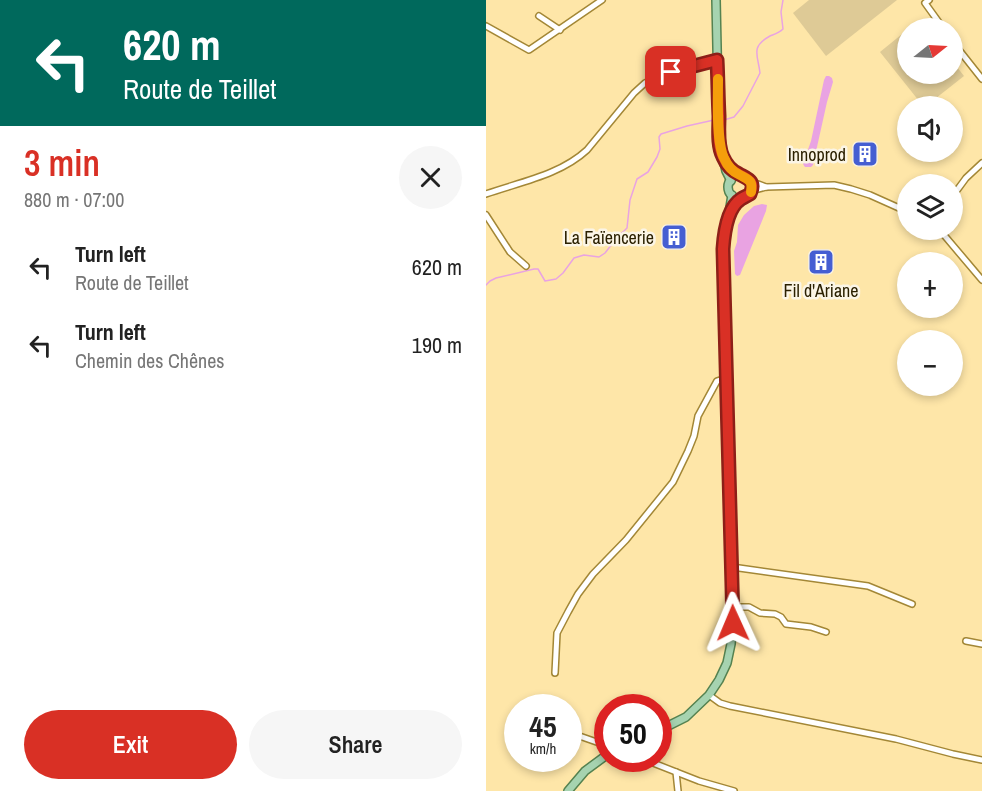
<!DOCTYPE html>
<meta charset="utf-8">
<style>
:root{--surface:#fff;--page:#f6f6f6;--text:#222;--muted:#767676;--accent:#d93025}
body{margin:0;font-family:"Archivo Narrow",sans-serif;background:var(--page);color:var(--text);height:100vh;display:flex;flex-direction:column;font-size:22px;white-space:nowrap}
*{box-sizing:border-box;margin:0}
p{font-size:20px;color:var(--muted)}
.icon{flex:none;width:33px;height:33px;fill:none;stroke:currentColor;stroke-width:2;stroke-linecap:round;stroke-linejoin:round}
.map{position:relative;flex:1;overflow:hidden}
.sheet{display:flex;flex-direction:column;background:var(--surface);width:486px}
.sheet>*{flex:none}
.banner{background:#00695c;color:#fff;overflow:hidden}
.needle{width:39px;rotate:72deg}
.fabs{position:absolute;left:411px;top:18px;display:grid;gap:12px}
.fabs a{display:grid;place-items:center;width:66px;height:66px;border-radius:50%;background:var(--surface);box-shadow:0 3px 9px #0003;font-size:30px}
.speed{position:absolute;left:18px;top:694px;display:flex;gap:12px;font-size:30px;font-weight:700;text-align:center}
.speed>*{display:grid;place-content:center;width:78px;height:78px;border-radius:50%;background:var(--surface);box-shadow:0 3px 9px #0003;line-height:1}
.speed small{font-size:15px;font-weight:400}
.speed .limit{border:9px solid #d22;background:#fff;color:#111}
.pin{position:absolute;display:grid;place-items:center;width:51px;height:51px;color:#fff;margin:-26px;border-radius:12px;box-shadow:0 3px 9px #0006}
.me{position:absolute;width:66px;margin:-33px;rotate:359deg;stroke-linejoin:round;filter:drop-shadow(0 0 4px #0008)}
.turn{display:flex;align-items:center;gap:21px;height:126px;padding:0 24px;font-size:27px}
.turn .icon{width:78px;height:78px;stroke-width:2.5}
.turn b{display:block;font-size:42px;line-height:51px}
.round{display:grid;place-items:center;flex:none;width:63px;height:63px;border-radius:32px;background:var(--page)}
.head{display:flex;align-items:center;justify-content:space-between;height:102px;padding:0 24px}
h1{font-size:36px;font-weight:600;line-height:45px;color:var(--accent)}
.cta{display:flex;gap:12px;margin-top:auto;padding:12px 24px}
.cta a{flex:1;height:69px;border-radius:36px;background:var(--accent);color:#fff;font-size:24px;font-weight:600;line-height:69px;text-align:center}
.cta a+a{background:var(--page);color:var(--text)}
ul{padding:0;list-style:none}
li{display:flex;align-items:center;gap:18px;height:78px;padding:0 24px}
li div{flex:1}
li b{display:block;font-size:22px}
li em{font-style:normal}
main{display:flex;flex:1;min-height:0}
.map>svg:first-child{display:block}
</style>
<main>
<section class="sheet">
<div class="banner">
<div class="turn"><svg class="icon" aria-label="left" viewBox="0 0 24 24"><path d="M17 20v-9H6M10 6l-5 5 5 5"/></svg><div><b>620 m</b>Route de Teillet</div></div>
</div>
<div class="head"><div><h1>3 min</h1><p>880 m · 07:00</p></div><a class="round"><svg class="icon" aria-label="close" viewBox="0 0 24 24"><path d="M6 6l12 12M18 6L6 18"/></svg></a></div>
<ul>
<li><svg class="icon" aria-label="left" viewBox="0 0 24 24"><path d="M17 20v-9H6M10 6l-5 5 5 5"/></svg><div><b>Turn left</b><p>Route de Teillet</p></div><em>620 m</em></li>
<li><svg class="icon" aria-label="left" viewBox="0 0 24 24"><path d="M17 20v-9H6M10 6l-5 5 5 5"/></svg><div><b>Turn left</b><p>Chemin des Chênes</p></div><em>190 m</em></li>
</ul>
<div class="cta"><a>Exit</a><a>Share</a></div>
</section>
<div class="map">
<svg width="496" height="791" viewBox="0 0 496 791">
<rect width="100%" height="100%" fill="#fee6a8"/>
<!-- green -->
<g fill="#deca96">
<path d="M323 0H411L340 56 307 13Z"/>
<path d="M421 30 422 74H466L467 62 478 76 440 106H437L394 52Z"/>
</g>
<!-- water -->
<g fill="#e9a3e2">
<path d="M340 76H343L346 78 347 82 341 102 327 165 325 167H319L317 164 325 141 338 80Z"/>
<path d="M276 204 281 205 280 211 254 275 251 276 249 274 248 251 251 242 252 225 258 215 268 206Z"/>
</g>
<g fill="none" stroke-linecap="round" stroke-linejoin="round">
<!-- stream -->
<g stroke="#e9a3e2" stroke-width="1.5">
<path d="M238 120 248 117 257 106 274 73C272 55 264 47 284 36 289 34 293 33 297 29L295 12 297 0"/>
<path d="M0 285 4 281 10 278 48 269H52L59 281 70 279 77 273 88 258 98 255 113 257 119 253 133 235 138 231 141 228 144 200 151 179 162 172 171 157 174 149 173 137 175 134 201 126 228 120"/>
</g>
<!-- minor casing -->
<g stroke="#a38736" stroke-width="8">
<g id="minor">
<path d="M443 0 439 3 457 28"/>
<path d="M53 16 74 30"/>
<path d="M0 26 43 50 116 0"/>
<path d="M466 41 496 79"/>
<path d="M264 181 280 187"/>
<path d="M265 191 280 187 348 185 365 189 384 195 422 212"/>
<path d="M0 194C34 182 74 175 101 150L148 93 159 83 173 76 185 72 231 60"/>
<path d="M466 197 480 178 496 163"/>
<path d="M0 215 24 252 40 266"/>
<path d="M452 230 458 235 496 280"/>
<path d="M246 567 382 586 426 604"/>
<path d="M247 607H263L274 613 289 614 295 617 300 624 325 627 340 632"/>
<path d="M480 641 496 644"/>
<path d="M69 673 71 633 82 612 92 594 107 574 140 540 187 482 202 451 208 436 212 416 231 381 240 378"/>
<path d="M223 695 234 703 244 706 410 739 467 754 496 760"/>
<path d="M82 732 122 746"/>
<path d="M157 759 213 781 248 791"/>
<path d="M190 772 192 791"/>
</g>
</g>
<!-- major casing -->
<g stroke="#558250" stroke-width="10">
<g id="major">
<path d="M230 0 233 141 240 171 245 181"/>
<circle cx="254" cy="187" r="12"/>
<path d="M172 731 200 717 223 695 233 680 241 663 245 644 247 623 246 567 237 249 246 195"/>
<path d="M82 791 99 771 122 754"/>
</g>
</g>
<!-- minor -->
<use href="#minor" stroke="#fff" stroke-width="5"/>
<!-- major -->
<use href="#major" stroke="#a6d3b0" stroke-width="7"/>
</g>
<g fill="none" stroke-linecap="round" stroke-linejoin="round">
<!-- route casing -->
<g stroke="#8d1f18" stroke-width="15">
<path id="route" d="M185 72 231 60C232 79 232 97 233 116 233 129 231 145 237 157 240 164 246 171 253 174 262 179 270 181 264 194 261 196 258 197 255 199 241 208 238 234 237 249L247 623"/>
</g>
<!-- route -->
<use href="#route" stroke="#d93025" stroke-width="10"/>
<!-- slow -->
<path stroke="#f59e0b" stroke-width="10" d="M232 79C232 97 230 143 238 158 241 165 247 172 254 175 263 180 267 180 265 192"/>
</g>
<!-- icons -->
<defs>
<g id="building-square" transform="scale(1.35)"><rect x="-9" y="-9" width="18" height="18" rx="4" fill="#455ed2" stroke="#fbf5e6"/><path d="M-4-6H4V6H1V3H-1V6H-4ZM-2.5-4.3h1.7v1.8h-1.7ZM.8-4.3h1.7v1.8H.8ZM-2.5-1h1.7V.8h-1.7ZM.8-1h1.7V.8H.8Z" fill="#fff"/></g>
</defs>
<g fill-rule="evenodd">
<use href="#building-square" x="379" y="154"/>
<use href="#building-square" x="188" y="237"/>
<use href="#building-square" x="335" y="262"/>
</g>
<g text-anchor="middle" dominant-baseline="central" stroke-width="5" stroke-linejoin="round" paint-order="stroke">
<!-- poi labels -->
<g font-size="18" fill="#2b2000" stroke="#fbf5e6" text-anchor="end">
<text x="360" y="154">Innoprod</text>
<text x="168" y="237">La Faïencerie</text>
<text x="335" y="290" text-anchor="middle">Fil d'Ariane</text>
</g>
</g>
</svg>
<div class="fabs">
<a><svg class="needle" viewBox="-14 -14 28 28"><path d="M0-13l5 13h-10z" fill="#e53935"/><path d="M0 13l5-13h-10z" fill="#767676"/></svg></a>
<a><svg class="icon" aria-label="sound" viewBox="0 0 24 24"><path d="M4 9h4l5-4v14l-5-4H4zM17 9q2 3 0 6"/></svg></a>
<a><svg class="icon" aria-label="layers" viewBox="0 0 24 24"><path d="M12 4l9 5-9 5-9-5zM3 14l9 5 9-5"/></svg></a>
<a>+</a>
<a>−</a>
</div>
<div class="speed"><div>45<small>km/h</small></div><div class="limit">50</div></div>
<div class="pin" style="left:185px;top:72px;background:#d93025"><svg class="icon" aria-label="arrive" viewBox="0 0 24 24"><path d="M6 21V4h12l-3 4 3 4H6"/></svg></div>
<svg class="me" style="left:247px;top:623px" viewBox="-20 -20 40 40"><path d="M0-17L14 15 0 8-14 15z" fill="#d93025" stroke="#fff" stroke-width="4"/></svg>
</div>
</main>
